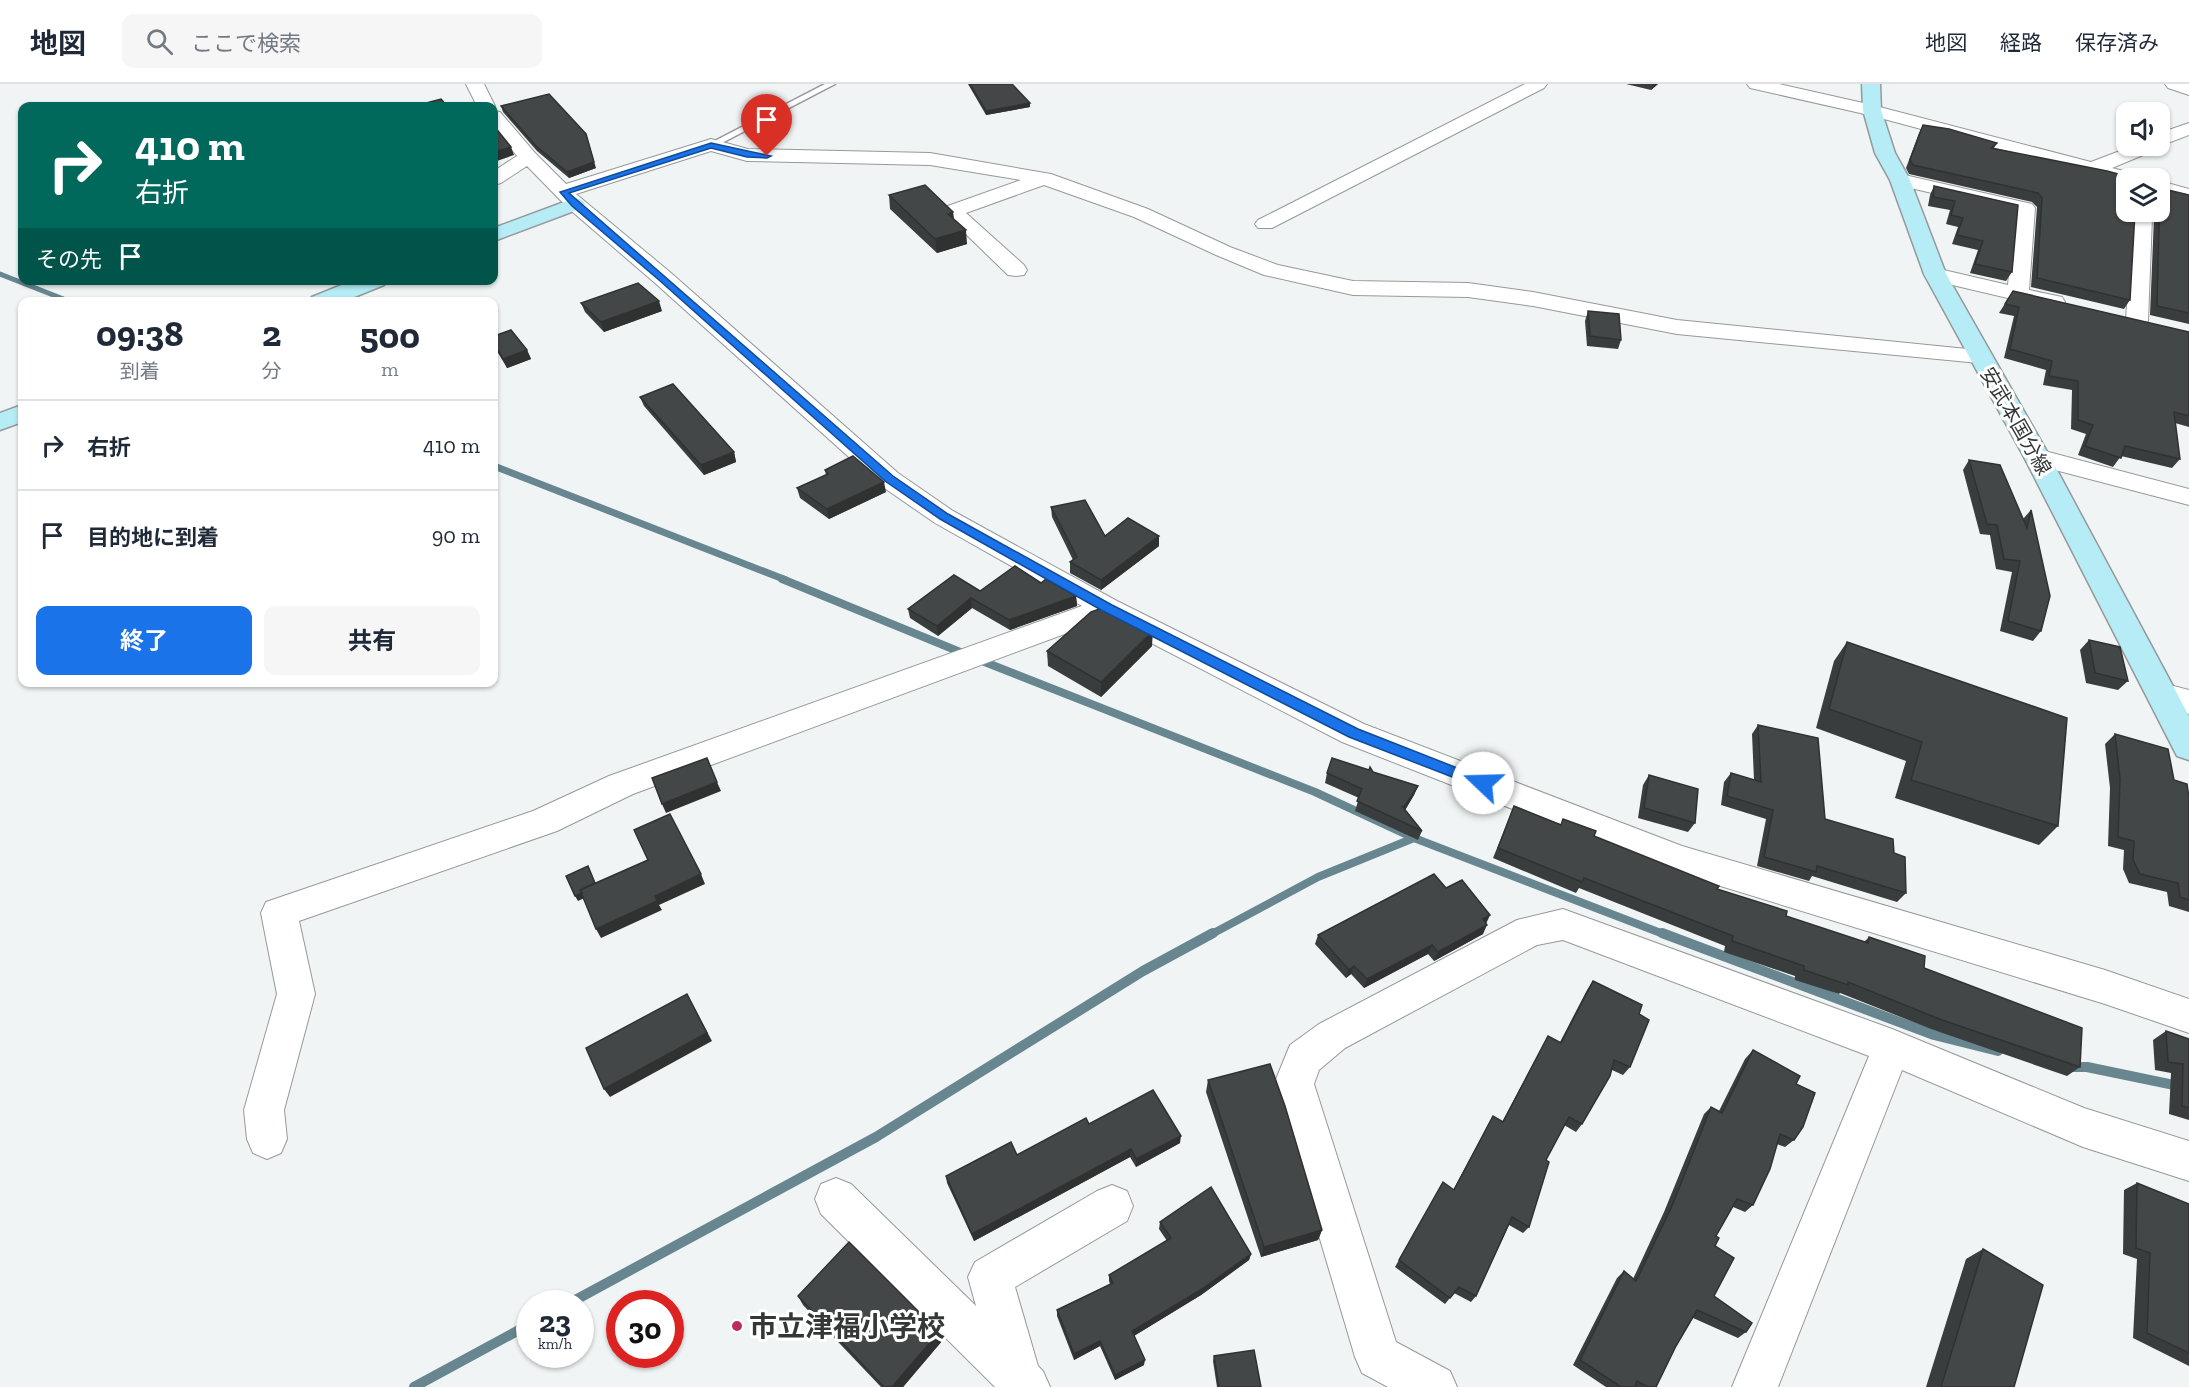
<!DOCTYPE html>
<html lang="ja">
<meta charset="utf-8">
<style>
:root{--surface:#fff;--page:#f6f6f7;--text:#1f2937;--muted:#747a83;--line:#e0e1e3;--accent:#1a73e8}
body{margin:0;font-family:"Zilla Slab","Noto Sans JP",serif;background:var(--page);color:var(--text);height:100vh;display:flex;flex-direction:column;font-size:22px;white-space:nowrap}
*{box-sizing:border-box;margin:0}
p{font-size:20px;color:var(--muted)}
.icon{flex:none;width:33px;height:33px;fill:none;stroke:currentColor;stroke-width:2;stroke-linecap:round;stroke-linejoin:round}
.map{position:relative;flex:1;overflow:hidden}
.side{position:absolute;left:18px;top:213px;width:480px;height:390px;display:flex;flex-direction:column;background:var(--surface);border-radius:12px;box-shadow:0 2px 4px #0004}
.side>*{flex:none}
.banner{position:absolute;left:18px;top:18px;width:480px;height:183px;border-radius:12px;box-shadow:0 2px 4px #0004;background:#00695c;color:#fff;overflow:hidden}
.tools{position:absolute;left:2116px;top:18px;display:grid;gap:12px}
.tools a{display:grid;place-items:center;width:54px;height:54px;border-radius:12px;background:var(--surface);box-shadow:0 2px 4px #0004;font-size:30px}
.speed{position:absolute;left:516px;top:1206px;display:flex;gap:12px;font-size:30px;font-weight:700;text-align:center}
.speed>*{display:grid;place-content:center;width:78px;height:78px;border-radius:50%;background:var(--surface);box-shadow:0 2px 4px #0004;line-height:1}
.speed small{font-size:15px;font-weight:400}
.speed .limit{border:9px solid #d22;background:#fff;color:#111}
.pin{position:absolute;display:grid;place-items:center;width:51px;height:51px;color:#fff;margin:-62px -26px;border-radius:50% 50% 50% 0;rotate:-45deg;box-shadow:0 0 6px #0007}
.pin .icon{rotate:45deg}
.me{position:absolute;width:66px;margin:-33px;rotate:291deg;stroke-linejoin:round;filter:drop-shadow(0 0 4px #0008)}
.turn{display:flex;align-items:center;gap:21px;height:126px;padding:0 18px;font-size:27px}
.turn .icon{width:78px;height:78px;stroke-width:2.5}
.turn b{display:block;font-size:42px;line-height:51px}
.then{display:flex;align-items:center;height:57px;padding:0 18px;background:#0003;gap:12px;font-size:22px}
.eta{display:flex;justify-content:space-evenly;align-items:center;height:102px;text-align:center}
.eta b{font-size:36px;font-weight:700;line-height:42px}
.action{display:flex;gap:12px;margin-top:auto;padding:12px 18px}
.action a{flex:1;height:69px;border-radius:12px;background:var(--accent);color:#fff;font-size:24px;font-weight:700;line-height:69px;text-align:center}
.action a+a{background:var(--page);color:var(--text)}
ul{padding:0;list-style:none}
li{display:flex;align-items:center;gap:18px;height:90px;padding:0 18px;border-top:2px solid var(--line)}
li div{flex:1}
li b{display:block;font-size:22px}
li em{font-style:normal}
header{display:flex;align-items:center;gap:36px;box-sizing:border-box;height:84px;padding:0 30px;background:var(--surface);border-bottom:2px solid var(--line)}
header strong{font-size:28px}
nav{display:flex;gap:33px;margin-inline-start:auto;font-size:21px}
.search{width:420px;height:54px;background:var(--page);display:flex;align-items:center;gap:15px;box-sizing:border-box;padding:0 21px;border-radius:12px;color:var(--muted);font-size:22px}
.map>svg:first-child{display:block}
</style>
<header>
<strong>地図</strong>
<div class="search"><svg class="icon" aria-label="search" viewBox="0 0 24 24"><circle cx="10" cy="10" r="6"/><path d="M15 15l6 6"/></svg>ここで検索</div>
<nav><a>地図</a><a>経路</a><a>保存済み</a></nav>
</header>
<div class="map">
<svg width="2189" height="1303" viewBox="0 0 2189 1303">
<rect width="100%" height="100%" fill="#f0f4f5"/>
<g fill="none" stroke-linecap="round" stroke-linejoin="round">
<!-- stream-far3 -->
<path stroke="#67868f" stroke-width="5" d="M0 190 71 218"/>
<!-- stream-far2 -->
<g stroke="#67868f" stroke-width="7">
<path d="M68 217 71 218"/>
<path d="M494 382 786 496"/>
</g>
<!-- stream-far1 -->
<g stroke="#67868f" stroke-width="8">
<path d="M782 495 965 570"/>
<path d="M977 575 1315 708 1414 754 1666 851"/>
<path d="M1210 851 1318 793 1414 754"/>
</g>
<!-- stream -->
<g stroke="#67868f" stroke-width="10">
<path d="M1662 849 1934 951 1998 967"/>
<path d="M2069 983H2087L2189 1004"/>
<path d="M568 1220 876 1053 1143 887 1213 849"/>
<path d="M414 1303 530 1240"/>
</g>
<!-- lane casing -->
<g stroke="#96999a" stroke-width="3">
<path id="lane" d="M825 0H835L714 63 707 61Z"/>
</g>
<!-- street casing -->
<g stroke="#96999a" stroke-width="2">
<g id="street">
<path d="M466 0H484L495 22 494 24 477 22Z"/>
<path d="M1525 0H1547L1544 4 1272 144H1258L1255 140 1258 136Z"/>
<path d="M1747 0H1779L1872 21 2091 78 2133 62H2157L2155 66 2112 84 2135 90 2137 94H2127V100L1869 31 1750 4Z"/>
<path d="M2165 0H2189V11L2168 4Z"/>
<path d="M494 27 500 28 535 69 566 100 711 55 748 65 930 69 1051 90 1148 125 1230 163 1278 181 1353 197 1468 199 1533 208 1677 236 1987 267 1991 272 1987 277 1979 279 1677 250 1533 222 1468 213 1353 211 1264 191 1216 171 1134 133 1044 101 966 129 1024 181 1027 186 1024 191 1016 192 1008 191 942 127 945 123 1021 96 930 81 747 77 711 67 576 110 671 189 898 389 953 427 1117 517 1364 640 1682 762 2105 886 2189 915V949L2105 920 1665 785 1342 658 1105 535 633 710 557 747 299 837 315 910 284 1026 287 1055 281 1069 267 1075 253 1069 247 1055 244 1026 277 910 261 829 266 818 533 727 609 692 1082 522 935 439 880 401 655 199 568 124 527 82 501 99 494 101V87L517 72 494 43Z"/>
<path d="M2189 39V51L2160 62V49Z"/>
<path d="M1900 90 2032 120 2035 124 2029 206 2062 213 2065 218 2062 223 2054 225 1927 195 1924 190 1927 185 1935 184 2008 201 2015 128 1893 100 1890 96 1893 92Z"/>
<path d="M2160 97 2189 105V117L2160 109Z"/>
<path d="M2140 128 2149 129 2152 133 2148 237 2145 242 2137 244 2129 242 2126 237 2132 133 2135 129Z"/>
<path d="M2037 365 2189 405V421L2028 379 2024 373 2028 367Z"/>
<path d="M2162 599 2189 606V630L2151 618 2147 610 2151 602Z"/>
<path d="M1563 825 1892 945 2084 1024 2189 1057V1097L2083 1063 1902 986 1778 1303H1732L1869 972 1563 856 1537 861 1345 964 1319 986 1314 1000 1396 1258 1450 1287 1457 1303H1388L1362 1289 1355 1273 1274 1000 1290 961 1319 940 1517 836Z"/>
<path d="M836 1094 851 1100 976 1222 968 1193 975 1178 1097 1107 1112 1101 1127 1107 1133 1122 1127 1137 1015 1203 1038 1282 1043 1287 1050 1303H995L821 1130 815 1115 821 1100Z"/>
</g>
</g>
<!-- secondary casing -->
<g stroke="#96999a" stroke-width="3">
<g id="secondary">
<path d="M1862 0H1880L1881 26 1895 69 1910 96 1946 190 2050 373 2189 632V676L2177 672 2024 373 1924 190 1890 96 1875 69 1863 26Z"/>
<path d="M575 114 582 116 585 120 582 124 494 157V144Z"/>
<path d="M354 196H387L384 201 342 218H309L312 213Z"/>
<path d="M22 321V338L0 346V329Z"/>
</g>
</g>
<!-- lane -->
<use href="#lane" fill="#fff" fill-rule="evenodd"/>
<!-- street -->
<use href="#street" fill="#fff" fill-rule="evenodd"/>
<!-- secondary -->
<use href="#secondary" fill="#b6ecf6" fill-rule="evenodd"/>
</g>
<!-- wall -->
<g fill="#3a3d3e">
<path d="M968 0H1012L1030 19V23L986 31Z"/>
<path d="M1626 0H1658L1651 6Z"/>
<path d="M501 22 596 84 569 94 537 67 503 28Z"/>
<path d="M1923 41 1997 59 1994 64 2127 94 2130 216 2124 225 2031 203 2037 123 2032 118 1909 90 1906 84 1919 49Z"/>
<path d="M1934 102 2018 121 2012 188 2006 197 1970 189 1978 166 1952 160 1958 143 1946 140 1950 126 1928 122 1930 111Z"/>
<path d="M889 111 953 128 954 135 967 160 937 169 890 125Z"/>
<path d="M2189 111V240L2150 231 2154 133 2151 128H2148H2160Z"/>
<path d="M2013 207 2189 248V343L2175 339 2180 375 2172 384 2121 372 2113 383 2078 371 2086 350 2071 345 2072 306 2043 301 2046 286 2004 274 2014 232 1999 229Z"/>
<path d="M581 219 662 227 604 248 585 228Z"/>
<path d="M1588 227 1621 256 1618 265 1587 262 1585 237Z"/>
<path d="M494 252 527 266 531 275 507 284 494 262Z"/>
<path d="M640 313 734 368 736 378 704 391 644 322Z"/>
<path d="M1969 376 2023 435 2031 426 2041 547 2033 557 2000 547 2012 488 1996 485 1990 451 1980 450 1963 386Z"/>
<path d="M825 386 886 408 829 435 800 414 797 404 826 391Z"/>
<path d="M1051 423 1105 452 1159 462 1101 506 1070 489V478L1073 476 1052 433Z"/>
<path d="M1041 499 1076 512 1077 522 1010 546 972 524 938 552 910 534 908 525 980 507Z"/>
<path d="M2089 556 2128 597 2118 606 2086 599 2080 566Z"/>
<path d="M1847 558 2058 742 2039 761 1895 714 1906 677 1816 644 1834 577Z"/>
<path d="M1152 562 1101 613 1048 582 1047 567Z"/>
<path d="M1758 641 1825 735 1894 769 1906 809 1897 818 1812 792 1809 797 1757 782 1766 735 1721 721 1724 698 1731 689 1754 696 1752 650Z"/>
<path d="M2115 650 2174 696 2189 714V828L2169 822 2167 808 2129 799 2123 785 2124 766 2108 762 2110 704 2105 660Z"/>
<path d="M1373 688 1418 702 1414 711 1405 726 1422 747 1418 756 1355 727 1359 714 1325 699 1327 689Z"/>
<path d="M1649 691 1695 739 1688 748 1638 734 1643 701Z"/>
<path d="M1514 722 1560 740 1594 752 1717 805 1786 832 1864 858 1869 853 1924 884 2080 983 2067 992 1931 945 1840 909 1839 910 1795 896V892L1724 868 1725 862 1579 804 1576 809 1493 774Z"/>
<path d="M1446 804 1486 840 1483 850 1434 877 1428 870 1364 904 1351 890 1346 894 1315 860 1318 851Z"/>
<path d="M1593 897 1639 930 1630 983 1623 991 1612 986 1582 1040 1576 1048 1564 1041 1546 1076 1529 1143 1523 1149 1509 1141 1476 1212 1471 1218 1454 1209 1445 1220 1395 1183 1443 1098 1453 1106 1493 1032 1502 1038 1548 952 1560 958 1587 906Z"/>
<path d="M2166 947 2189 955V1036L2169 1030 2171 989 2155 986 2153 956Z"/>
<path d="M1753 966 1796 1000 1794 1056 1785 1063 1777 1060 1753 1121 1745 1128 1733 1123 1716 1152 1714 1212 1746 1248 1738 1254 1693 1234 1676 1262 1656 1303H1606L1573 1281 1617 1194 1624 1187 1633 1195 1664 1128 1704 1030 1711 1023 1719 1027 1745 975Z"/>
<path d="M1208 996 1322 1146 1318 1156 1261 1173 1206 1008Z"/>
<path d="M1089 1040 1180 1059 1136 1083 1130 1073 974 1157 947 1099 946 1092 1017 1071Z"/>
<path d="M2137 1099 2189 1120V1282L2133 1254 2137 1175 2123 1170 2124 1106Z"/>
<path d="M1160 1138 1251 1170 1249 1176 1201 1211 1134 1252 1144 1281 1115 1296 1100 1262 1074 1276 1057 1232V1226L1110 1200 1109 1197V1191L1167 1157 1159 1145Z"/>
<path d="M1983 1165 2014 1303H1926L1966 1175Z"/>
<path d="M798 1212 939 1248 942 1257 903 1303H881L803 1221Z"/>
<path d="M1214 1272 1261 1303H1217L1213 1277Z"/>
</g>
<!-- shaded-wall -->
<g fill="#303232">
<path d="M1653 0H1658L1651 6Z"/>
<path d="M1030 19V23L986 31V27Z"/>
<path d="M586 50 596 84 569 94 567 88Z"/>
<path d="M511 63 514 71 494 78V68Z"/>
<path d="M953 128 954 142 948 130Z"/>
<path d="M966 146 967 160 937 169 935 155Z"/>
<path d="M659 217 662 227 604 248 601 238Z"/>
<path d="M527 266 531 275 507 284 503 275Z"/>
<path d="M734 368 736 378 704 391 701 381Z"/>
<path d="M884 398 886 408 829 435 827 425Z"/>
<path d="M1159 452V462L1101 506V496Z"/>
<path d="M1076 512 1077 522 1010 546 1009 536Z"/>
<path d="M971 514 972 524 938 552 937 542Z"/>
<path d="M1153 547 1152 562 1101 613V598Z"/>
<path d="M717 698 721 707 666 729 662 720Z"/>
<path d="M1418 702 1414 711 1401 733 1404 723Z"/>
<path d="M588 782 599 807 578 817 575 812Z"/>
<path d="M701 790 705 800 659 821 662 826 601 854 596 845 655 812Z"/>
<path d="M1490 831 1486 840 1483 835Z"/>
<path d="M1487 841 1483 850 1434 877 1438 868Z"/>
<path d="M1432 861 1428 870 1364 904 1367 895Z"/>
<path d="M1354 882 1351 890 1346 894 1349 886Z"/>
<path d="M687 910 712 957 610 1013 604 1005Z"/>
<path d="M1181 1052 1180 1059 1136 1083V1075Z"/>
<path d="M1131 1065 1130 1073 974 1157 972 1150Z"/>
<path d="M1322 1146 1318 1156 1261 1173 1264 1163Z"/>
<path d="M1251 1170 1249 1176 1201 1211 1132 1253V1247Z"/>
<path d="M939 1248 942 1257 903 1303H892Z"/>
<path d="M1100 1257V1262L1074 1276V1270Z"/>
<path d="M1145 1276 1144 1281 1115 1296V1291Z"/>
</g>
<!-- building -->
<g fill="#444748" stroke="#303232" stroke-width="1.5">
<path d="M970 0H1012L1030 19 986 27Z"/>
<path d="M549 10 586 50 594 78 567 88 535 61 501 22Z"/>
<path d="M441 15 447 22H420L419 21Z"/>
<path d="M1923 41 1949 45 1997 59 1991 64 2107 87 2133 94H2127V128H2135L2130 216 2037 194 2042 114 2038 109 1913 81 1910 76Z"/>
<path d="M494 42 511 63 494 68Z"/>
<path d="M925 101 953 128 948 130 966 146 935 155 889 111Z"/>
<path d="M1934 102 2018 121 2012 188 1975 180 1983 157 1957 151 1963 134 1951 131 1955 117 1933 113Z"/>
<path d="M2160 104 2189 111V229L2157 222Z"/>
<path d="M638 199 659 217 601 238 581 219Z"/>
<path d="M2013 207 2189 248V332L2174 328 2180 375 2125 362 2121 374 2085 362 2093 341 2078 336V297L2049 292 2052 277 2010 265 2019 223 2005 220Z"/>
<path d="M1588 227 1619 230 1621 256 1590 252Z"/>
<path d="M511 246 527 266 503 275 494 259V252Z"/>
<path d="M673 300 734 368 701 381 640 313Z"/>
<path d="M853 372 884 398 827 425 797 404 828 390 825 386Z"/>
<path d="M1969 376 2000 381 2027 444 2031 426 2050 512 2041 547 2008 537 2020 477 2004 475 1997 441 1987 440Z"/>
<path d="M1085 416 1105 452 1128 434 1159 452 1101 496 1070 478 1077 473 1051 423Z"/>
<path d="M1015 482 1041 499 1046 495 1076 512 1009 536 971 514 937 542 908 525 954 491 980 507Z"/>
<path d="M1105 523 1153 547 1101 598 1047 567 1091 528Z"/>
<path d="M2089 556 2120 563 2128 597 2095 589Z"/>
<path d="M1847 558 2067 634 2058 742 1911 696 1922 658 1829 625Z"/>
<path d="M1758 641 1818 654 1825 735 1893 755 1894 769 1905 773 1906 809 1817 782 1816 788 1764 773 1773 726 1727 712 1731 689 1761 698Z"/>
<path d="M2115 650 2168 665 2174 696 2187 700 2189 714V816L2180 813 2178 799 2140 790 2133 776 2134 757 2118 753 2120 695Z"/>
<path d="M707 674 717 698 662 720 652 694Z"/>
<path d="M1332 674 1369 686 1370 683 1373 688 1418 702 1404 723 1402 722 1422 747 1357 717 1362 705 1327 689Z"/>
<path d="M1649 691 1698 705 1695 739 1644 724Z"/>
<path d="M1514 722 1561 741 1563 735 1596 747 1594 752 1719 802 1717 805 1787 827 1786 832 1868 859 1869 853 1925 872 1924 884 2082 944 2080 983 1942 936 1848 898V901L1804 886V882L1732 857 1733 852 1584 794 1582 798 1498 764Z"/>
<path d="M670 730 701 790 655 812 657 817 596 845 580 806 648 776 634 746Z"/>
<path d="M588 782 595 799 580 806 582 809 575 812 566 792Z"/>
<path d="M1434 790 1446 804 1462 796 1490 831 1483 835 1487 841 1438 868 1432 861 1367 895 1354 882 1349 886 1318 851Z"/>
<path d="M1593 897 1642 921 1639 930 1649 936 1630 983 1614 976 1610 992 1582 1040 1569 1033 1546 1076 1549 1078 1529 1143 1512 1133 1476 1212 1459 1203 1450 1214 1399 1176 1443 1098 1454 1106 1493 1032 1503 1038 1548 952 1561 959Z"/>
<path d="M687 910 707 949 604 1005 586 964Z"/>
<path d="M2166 947 2189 955V1024L2182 1022 2183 980 2168 978Z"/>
<path d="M1753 966 1800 992 1796 1000 1815 1009 1803 1043 1794 1056 1780 1050 1770 1085 1753 1121 1737 1115 1716 1152 1719 1154 1715 1162 1734 1174 1714 1212 1752 1239 1746 1248 1697 1226 1676 1262 1656 1303H1648L1637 1297 1635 1303H1621L1580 1276 1624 1187 1636 1197 1672 1122 1711 1023 1722 1029Z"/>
<path d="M1270 980 1285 1022 1322 1146 1264 1163 1208 996Z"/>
<path d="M1153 1006 1181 1052 1136 1075 1131 1065 972 1150 946 1092 1011 1058 1017 1071 1086 1034 1089 1040Z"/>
<path d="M2137 1099 2189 1120V1269L2147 1249 2150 1169 2136 1164Z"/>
<path d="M1211 1103 1251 1170 1202 1205 1132 1247 1145 1276 1115 1291 1100 1257 1074 1270 1057 1226 1113 1199 1109 1191 1171 1154 1160 1138Z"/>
<path d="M849 1158 939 1248 892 1303H884L798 1212Z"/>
<path d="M1983 1165 2043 1201 2014 1303H1941Z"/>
<path d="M1254 1266 1261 1303H1219L1214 1272Z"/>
</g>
<!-- route -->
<path fill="#1a73e8" stroke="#114b97" stroke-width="1.5" d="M711 59 771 72 767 74 747 73 711 64 569 109 893 392 948 430 1112 521 1358 645 1488 696 1490 699 1488 703H1478L1349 653 1103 527 940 435 885 397 659 196 572 122 560 108Z"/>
<!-- markers -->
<circle fill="#bb2d5d" stroke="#fff" stroke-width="2" cx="737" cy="1242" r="6"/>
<g text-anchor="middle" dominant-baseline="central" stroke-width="6" stroke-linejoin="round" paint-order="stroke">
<!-- far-street labels -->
<g font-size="20" fill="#353636" stroke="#fff">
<text transform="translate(2016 337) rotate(60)">安武本国分線</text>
</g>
<!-- near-poi labels -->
<g font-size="28" font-weight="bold" fill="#353636" stroke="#fff" text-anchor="start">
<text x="749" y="1242">市立津福小学校</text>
</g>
</g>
</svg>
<div class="tools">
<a><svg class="icon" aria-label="sound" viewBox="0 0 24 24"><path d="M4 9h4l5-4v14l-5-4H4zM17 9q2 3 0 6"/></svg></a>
<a><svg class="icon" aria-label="layers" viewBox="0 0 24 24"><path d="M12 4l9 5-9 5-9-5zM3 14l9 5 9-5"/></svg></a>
</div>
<div class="speed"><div>23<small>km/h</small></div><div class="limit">30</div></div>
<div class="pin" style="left:767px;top:72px;background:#d93025"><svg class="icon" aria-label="arrive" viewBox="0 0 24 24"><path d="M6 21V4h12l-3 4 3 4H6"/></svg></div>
<svg class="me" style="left:1483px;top:699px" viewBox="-20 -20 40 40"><circle r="19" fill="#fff"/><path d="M0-13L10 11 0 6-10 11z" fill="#1a73e8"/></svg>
<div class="banner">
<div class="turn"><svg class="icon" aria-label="right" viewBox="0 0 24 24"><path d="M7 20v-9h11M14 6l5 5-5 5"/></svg><div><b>410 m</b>右折</div></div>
<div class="then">その先<svg class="icon" aria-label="arrive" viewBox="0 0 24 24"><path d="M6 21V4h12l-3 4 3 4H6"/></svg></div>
</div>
<section class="side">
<div class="eta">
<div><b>09:38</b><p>到着</p></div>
<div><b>2</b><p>分</p></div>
<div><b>500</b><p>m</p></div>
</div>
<ul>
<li><svg class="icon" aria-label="right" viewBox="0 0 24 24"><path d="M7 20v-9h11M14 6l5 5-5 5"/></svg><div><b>右折</b></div><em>410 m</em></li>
<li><svg class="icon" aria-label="arrive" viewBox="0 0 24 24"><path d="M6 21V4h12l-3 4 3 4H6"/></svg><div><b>目的地に到着</b></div><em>90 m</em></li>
</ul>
<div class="action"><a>終了</a><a>共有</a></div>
</section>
</div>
